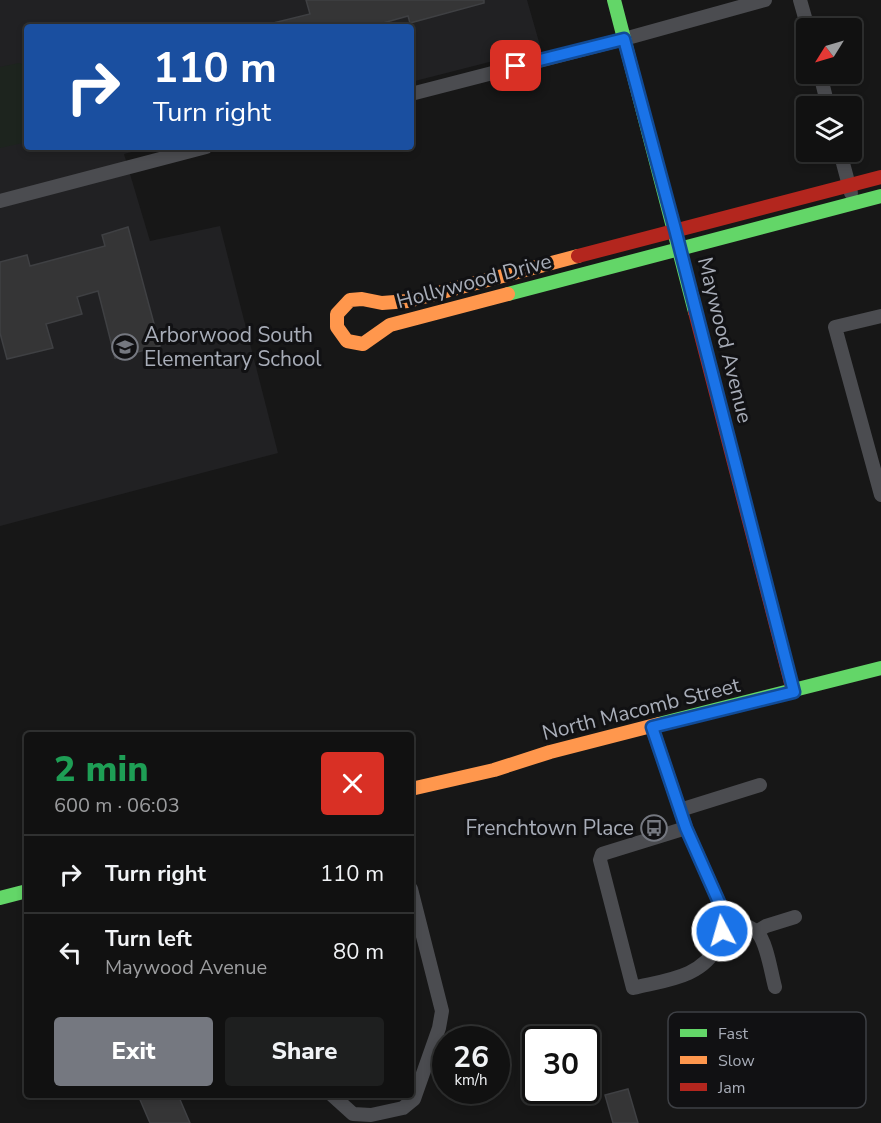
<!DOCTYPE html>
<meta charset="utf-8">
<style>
:root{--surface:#111;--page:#1e1f1f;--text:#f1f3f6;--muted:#9c9d9f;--line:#303131;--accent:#757880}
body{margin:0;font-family:"Nunito Sans",sans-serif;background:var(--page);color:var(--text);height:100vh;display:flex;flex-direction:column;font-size:22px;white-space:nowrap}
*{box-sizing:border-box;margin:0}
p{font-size:20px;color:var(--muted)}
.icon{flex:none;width:33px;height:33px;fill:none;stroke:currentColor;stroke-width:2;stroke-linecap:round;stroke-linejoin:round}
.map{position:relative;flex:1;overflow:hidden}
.side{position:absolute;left:24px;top:732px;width:390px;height:366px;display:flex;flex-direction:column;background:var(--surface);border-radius:6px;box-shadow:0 3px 9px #0003,0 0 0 2px var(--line)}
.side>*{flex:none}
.guide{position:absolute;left:24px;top:24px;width:390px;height:126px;border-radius:6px;box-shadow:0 3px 9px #0003,0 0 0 2px var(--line);background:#1a4fa0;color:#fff;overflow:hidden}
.needle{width:39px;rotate:233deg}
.buttons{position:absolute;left:796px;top:18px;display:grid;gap:12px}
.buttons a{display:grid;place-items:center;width:66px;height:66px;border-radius:6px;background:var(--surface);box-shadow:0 3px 9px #0003,0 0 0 2px var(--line);font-size:30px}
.speed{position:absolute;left:432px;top:1026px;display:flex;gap:12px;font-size:30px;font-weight:700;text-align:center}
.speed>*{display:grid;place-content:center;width:78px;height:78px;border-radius:50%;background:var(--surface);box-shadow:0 3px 9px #0003,0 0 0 2px var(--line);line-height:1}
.speed small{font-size:15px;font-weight:400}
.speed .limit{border:3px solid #111;border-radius:9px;background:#fff;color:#111}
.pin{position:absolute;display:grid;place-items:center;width:51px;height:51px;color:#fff;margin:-26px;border-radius:12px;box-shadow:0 3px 9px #0006}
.me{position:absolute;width:66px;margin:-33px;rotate:354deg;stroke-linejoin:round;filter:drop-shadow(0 0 4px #0008)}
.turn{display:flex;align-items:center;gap:21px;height:126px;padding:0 30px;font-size:27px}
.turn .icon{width:78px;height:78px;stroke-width:2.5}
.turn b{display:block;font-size:42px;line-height:51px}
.round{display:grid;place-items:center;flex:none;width:63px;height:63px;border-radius:6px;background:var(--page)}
.summary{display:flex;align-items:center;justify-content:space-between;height:102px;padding:0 30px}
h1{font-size:36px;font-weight:800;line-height:45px;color:#1e9e55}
.action{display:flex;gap:12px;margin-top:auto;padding:12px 30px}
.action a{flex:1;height:69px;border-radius:6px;background:var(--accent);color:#fff;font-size:24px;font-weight:800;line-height:69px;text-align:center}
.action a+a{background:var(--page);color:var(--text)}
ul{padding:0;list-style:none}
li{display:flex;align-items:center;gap:18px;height:78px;padding:0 30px;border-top:2px solid var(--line)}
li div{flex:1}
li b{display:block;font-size:22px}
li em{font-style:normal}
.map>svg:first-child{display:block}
</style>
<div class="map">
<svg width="881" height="1123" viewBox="0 0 881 1123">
<rect width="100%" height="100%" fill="#171717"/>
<!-- built -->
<path fill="#212123" d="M0 0H527L541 49 411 82V27H27V147H151L124 154 150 241 220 226 278 453 0 526Z"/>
<!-- green -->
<path fill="#1d241e" d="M19 63 27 66V142L0 148V67Z"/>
<!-- building -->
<g fill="#353536" stroke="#3f4043" stroke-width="1.5">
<path d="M306 0H484V3L410 23 408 16 369 27H274L273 23 310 14Z"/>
<path d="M128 227 160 346 115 358 98 291 77 297 82 314 46 324 53 348 7 359 0 333V262L27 255 30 266 105 246 102 235Z"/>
<path d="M628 1089 638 1123H613L605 1095Z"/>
<path d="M138 1095H178L190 1123H150Z"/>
</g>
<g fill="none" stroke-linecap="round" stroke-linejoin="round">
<!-- street -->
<g stroke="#4b4c50" stroke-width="14">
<path d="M800 0 808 28"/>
<path d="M820 74 828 106"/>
<path d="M411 94 624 39 765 0"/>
<path d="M840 152 851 193"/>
<path d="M0 201 206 147"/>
<path d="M881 316 835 327 881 495"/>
<path d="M652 727 686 828 726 918C724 927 722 937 718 945 702 978 665 980 633 988L600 860 602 854 686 828"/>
<path d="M680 810 760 785"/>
<path d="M726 918C736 922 749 925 757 932 767 942 771 973 775 987"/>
<path d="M756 932 766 926 795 917"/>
<path d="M332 1095 353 1114 371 1115 403 1108 414 1099 439 1028 442 1011 411 889"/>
</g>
<!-- fast -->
<g stroke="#63d668" stroke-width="14">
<path d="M614 0 695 312"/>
<path d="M508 294 881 196"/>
<path d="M659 724 881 668"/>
<path d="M0 898 27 891"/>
</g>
<!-- slow -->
<g stroke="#ff974d" stroke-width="14">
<path d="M508 294 390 325 363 344 347 341 337 327V314L350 300 362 299 382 303 408 301 578 256"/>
<path d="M411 789 494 770 550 752 659 724"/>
</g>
<!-- jam -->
<g stroke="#b3261e" stroke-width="14">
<path d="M578 256 881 177"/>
<path d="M695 312 793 691"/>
</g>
</g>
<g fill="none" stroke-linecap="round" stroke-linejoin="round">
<!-- route casing -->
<g stroke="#114b97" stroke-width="15">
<path id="route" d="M516 66 624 39 675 229 794 692 652 727 686 828 726 918 722 931"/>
</g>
<!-- route -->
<use href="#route" stroke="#1a73e8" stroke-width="10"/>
</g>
<!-- icons -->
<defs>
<g id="school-ring" transform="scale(1.35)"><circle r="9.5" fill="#111113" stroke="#757880" stroke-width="1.5"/><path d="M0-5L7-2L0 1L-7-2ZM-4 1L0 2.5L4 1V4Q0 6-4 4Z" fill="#757880"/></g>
<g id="bus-ring" transform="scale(1.35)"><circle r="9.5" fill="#111113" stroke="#757880" stroke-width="1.5"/><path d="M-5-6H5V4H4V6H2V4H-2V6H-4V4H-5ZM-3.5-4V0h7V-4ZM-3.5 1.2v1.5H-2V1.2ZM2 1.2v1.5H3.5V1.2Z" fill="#757880"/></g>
</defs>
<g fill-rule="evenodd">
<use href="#school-ring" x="125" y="347"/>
<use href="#bus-ring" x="654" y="828"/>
</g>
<g text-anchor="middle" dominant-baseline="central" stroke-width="6" stroke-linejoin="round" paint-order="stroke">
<!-- street labels -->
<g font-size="21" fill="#a8adb8" stroke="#111113">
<text transform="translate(474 281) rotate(-15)">Hollywood Drive</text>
<text transform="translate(725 340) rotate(76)">Maywood Avenue</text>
<text transform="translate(641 709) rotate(-14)">North Macomb Street</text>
</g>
<!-- poi labels -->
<g font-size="21" fill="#a8adb8" stroke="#111113" text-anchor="start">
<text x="144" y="335">Arborwood South<tspan x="144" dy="24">Elementary School</tspan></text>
<text x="634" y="828" text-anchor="end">Frenchtown Place</text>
</g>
</g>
<!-- legend -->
<rect x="668" y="1012" width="198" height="96" rx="9" fill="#111113" stroke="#3e4045" stroke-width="1.5"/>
<rect x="680" y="1029" width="27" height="8" fill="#63d668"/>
<rect x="680" y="1056" width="27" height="8" fill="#ff974d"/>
<rect x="680" y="1083" width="27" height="8" fill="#b3261e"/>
<g font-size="16" fill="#a8adb8">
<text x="718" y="1039">Fast</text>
<text x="718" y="1066">Slow</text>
<text x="718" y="1093">Jam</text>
</g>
</svg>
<div class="buttons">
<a><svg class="needle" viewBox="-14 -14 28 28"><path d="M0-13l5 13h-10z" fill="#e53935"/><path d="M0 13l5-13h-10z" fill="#9c9d9f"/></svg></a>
<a><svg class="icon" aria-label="layers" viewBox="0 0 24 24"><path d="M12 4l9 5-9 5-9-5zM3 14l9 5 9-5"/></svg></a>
</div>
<div class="speed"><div>26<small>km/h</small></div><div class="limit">30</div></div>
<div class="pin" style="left:516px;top:66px;background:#d93025"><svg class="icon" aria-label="arrive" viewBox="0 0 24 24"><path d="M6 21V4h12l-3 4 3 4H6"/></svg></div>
<svg class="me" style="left:722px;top:931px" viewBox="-20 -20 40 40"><circle r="17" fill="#1a73e8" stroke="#fff" stroke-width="3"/><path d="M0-11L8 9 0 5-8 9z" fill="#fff"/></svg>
<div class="guide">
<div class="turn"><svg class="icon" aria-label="right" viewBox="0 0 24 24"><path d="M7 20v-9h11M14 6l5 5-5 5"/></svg><div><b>110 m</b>Turn right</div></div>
</div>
<section class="side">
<div class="summary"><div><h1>2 min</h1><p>600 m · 06:03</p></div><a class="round" style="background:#d93025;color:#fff"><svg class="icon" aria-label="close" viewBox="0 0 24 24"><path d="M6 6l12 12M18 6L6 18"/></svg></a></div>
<ul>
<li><svg class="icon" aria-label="right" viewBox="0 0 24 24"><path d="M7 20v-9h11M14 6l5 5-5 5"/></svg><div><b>Turn right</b></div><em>110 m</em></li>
<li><svg class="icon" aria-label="left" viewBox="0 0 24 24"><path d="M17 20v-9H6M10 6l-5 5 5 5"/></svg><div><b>Turn left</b><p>Maywood Avenue</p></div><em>80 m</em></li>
</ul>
<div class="action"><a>Exit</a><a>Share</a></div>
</section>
</div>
